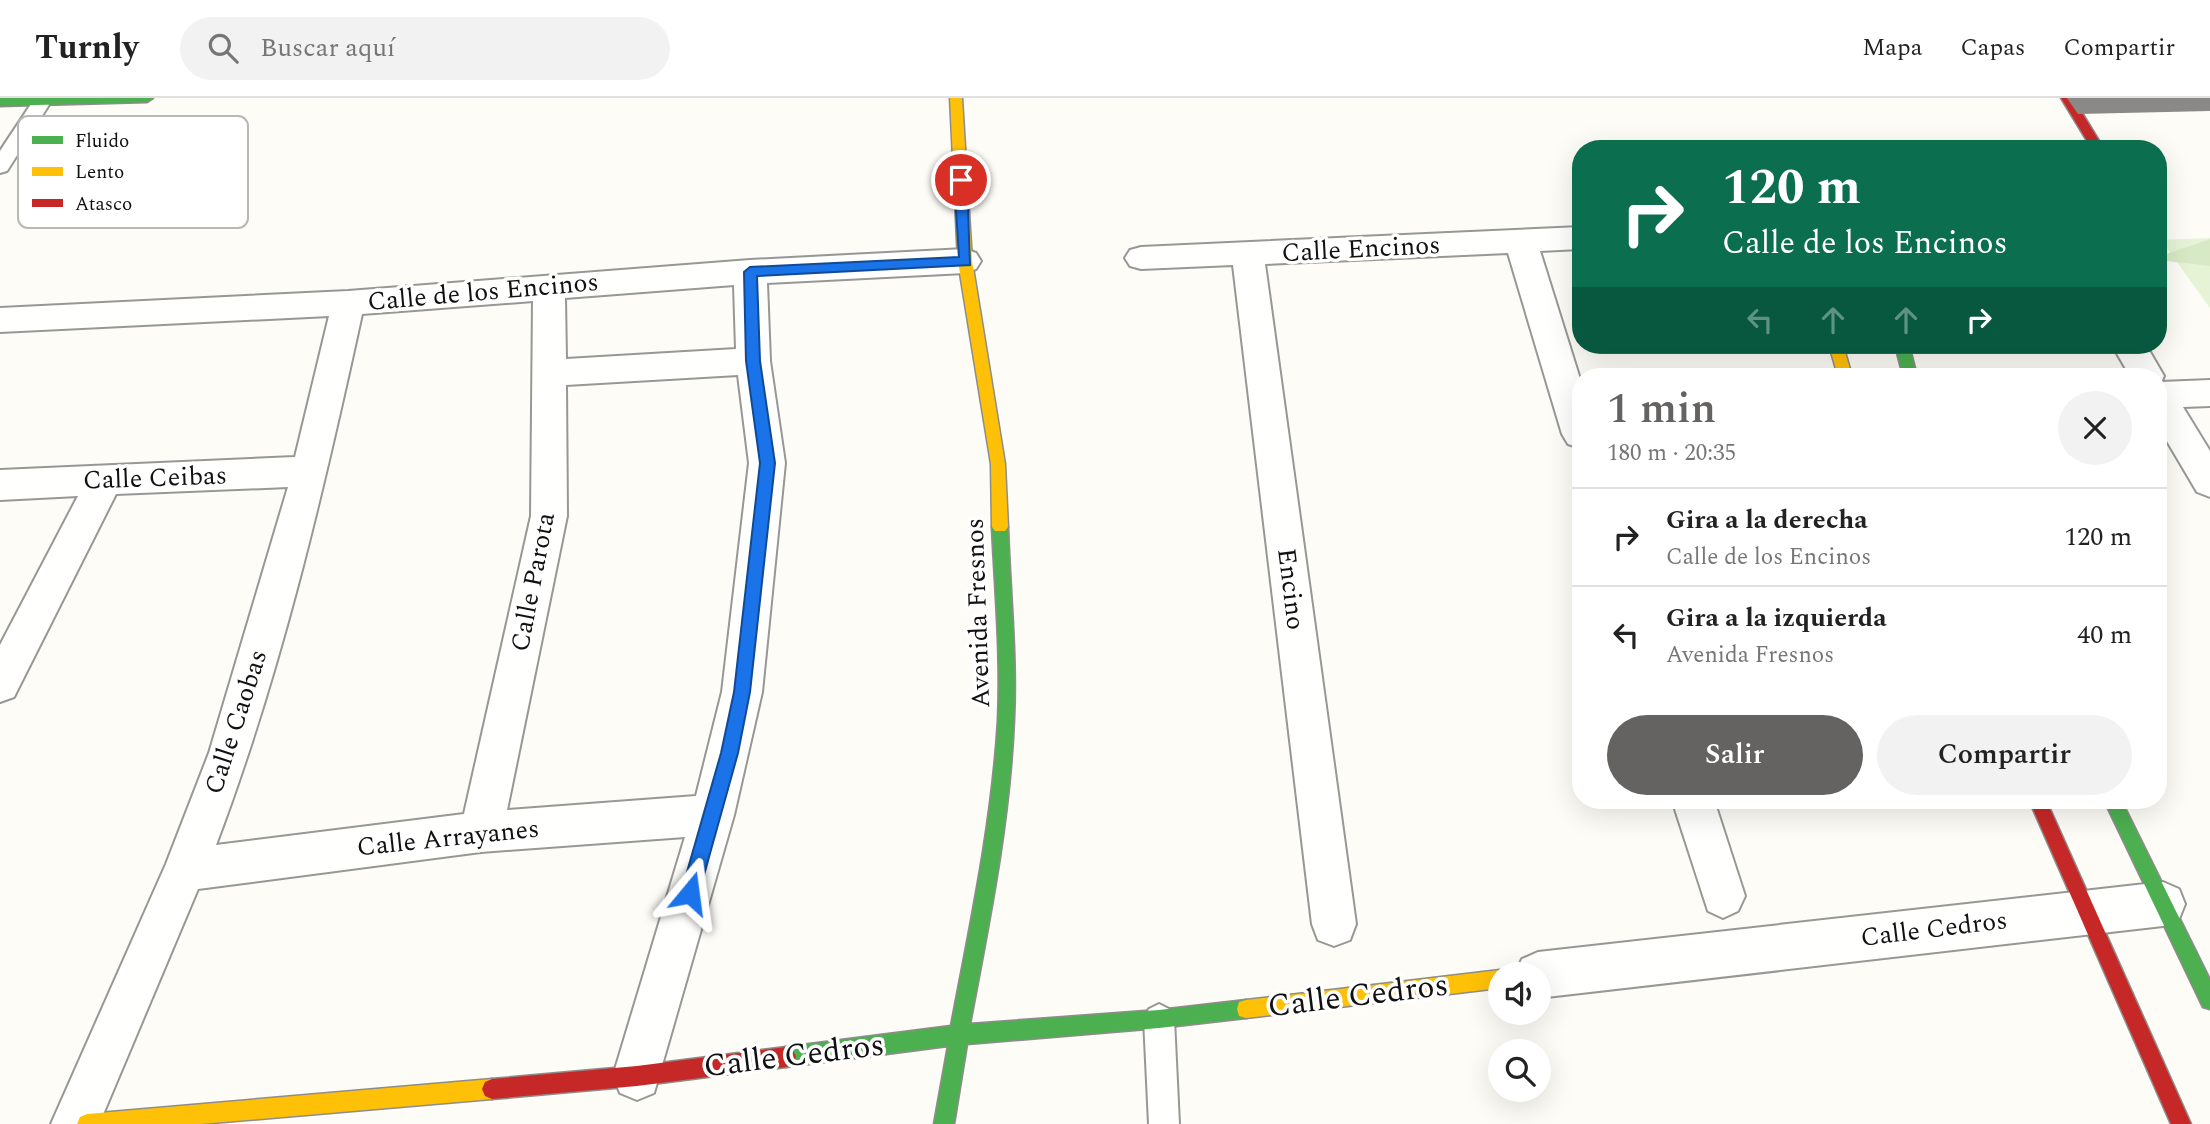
<!DOCTYPE html>
<html lang="es">
<meta charset="utf-8">
<style>
:root{--surface:#fff;--page:#f2f2f2;--text:#222;--muted:#767676;--line:#e0e0e0;--accent:#646362}
body{margin:0;font-family:Spectral,serif;background:var(--page);color:var(--text);height:100vh;display:flex;flex-direction:column;font-size:26px;white-space:nowrap}
*{box-sizing:border-box;margin:0}
p{font-size:23px;color:var(--muted)}
.icon{flex:none;width:38px;height:38px;fill:none;stroke:currentColor;stroke-width:2;stroke-linecap:round;stroke-linejoin:round}
.map{position:relative;flex:1;overflow:hidden}
.side{position:absolute;left:1572px;top:270px;width:595px;height:441px;display:flex;flex-direction:column;background:var(--surface);border-radius:28px;box-shadow:0 7px 28px #0002}
.side>*{flex:none}
.hud{position:absolute;left:1572px;top:42px;width:595px;height:214px;border-radius:28px;box-shadow:0 7px 28px #0002;background:#0b6e4f;color:#fff;overflow:hidden}
.fabs{position:absolute;left:1488px;top:864px;display:grid;gap:14px}
.fabs a{display:grid;place-items:center;width:63px;height:63px;border-radius:50%;background:var(--surface);box-shadow:0 7px 28px #0002;font-size:35px}
.pin{position:absolute;display:grid;place-items:center;width:60px;height:60px;color:#fff;margin:-30px;border:4px solid #fff;border-radius:50%;box-shadow:0 2px 7px #0007}
.me{position:absolute;width:77px;margin:-38px;rotate:16deg;stroke-linejoin:round;filter:drop-shadow(0 0 5px #0008)}
.turn{display:flex;align-items:center;gap:24px;height:147px;padding:0 35px;font-size:32px}
.turn .icon{width:91px;height:91px;stroke-width:2.5}
.turn b{display:block;font-size:49px;line-height:60px}
.lanes{display:flex;align-items:center;height:66px;padding:0 35px;background:#0003;justify-content:center;gap:35px;direction:ltr}
.lanes .off{opacity:.35}
.round{display:grid;place-items:center;flex:none;width:74px;height:74px;border-radius:37px;background:var(--page)}
.headline{display:flex;align-items:center;justify-content:space-between;height:119px;padding:0 35px}
h1{font-size:42px;font-weight:600;line-height:52px;color:var(--accent)}
.cta{display:flex;gap:14px;margin-top:auto;padding:14px 35px}
.cta a{flex:1;height:80px;border-radius:42px;background:var(--accent);color:#fff;font-size:28px;font-weight:600;line-height:80px;text-align:center}
.cta a+a{background:var(--page);color:var(--text)}
ul{padding:0;list-style:none}
li{display:flex;align-items:center;gap:21px;height:98px;padding:0 35px;border-top:2px solid var(--line)}
li div{flex:1}
li b{display:block;font-size:26px}
li em{font-style:normal}
header{display:flex;align-items:center;gap:42px;box-sizing:border-box;height:98px;padding:0 35px;background:var(--surface);border-bottom:2px solid var(--line)}
header strong{font-size:33px}
nav{display:flex;gap:38px;margin-inline-start:auto;font-size:24px}
.search{width:490px;height:63px;background:var(--page);display:flex;align-items:center;gap:18px;box-sizing:border-box;padding:0 24px;border-radius:38px;color:var(--muted);font-size:26px}
.map>svg:first-child{display:block}
</style>
<header>
<strong>Turnly</strong>
<div class="search"><svg class="icon" aria-label="search" viewBox="0 0 24 24"><circle cx="10" cy="10" r="6"/><path d="M15 15l6 6"/></svg>Buscar aquí</div>
<nav><a>Mapa</a><a>Capas</a><a>Compartir</a></nav>
</header>
<div class="map">
<svg width="2210" height="1026" viewBox="0 0 2210 1026">
<rect width="100%" height="100%" fill="#fdfcf7"/>
<!-- green -->
<path fill="#e7f3d7" d="M2210 140V210L2161 142Z"/>
<!-- forest -->
<path fill="#d8eac5" d="M2210 141V168L2158 162V159Z"/>
<g fill="none" stroke-linecap="round" stroke-linejoin="round">
<!-- lane casing -->
<g stroke="#979795" stroke-width="4">
<g id="lane">
<path d="M35 0 52 2 7 73 0 75V53Z"/>
<path d="M1159 906 1169 911 1174 921 1179 1026H1149L1144 921 1149 911Z"/>
</g>
</g>
<!-- street casing -->
<g stroke="#979795" stroke-width="4">
<g id="street">
<path d="M1580 129V151L1540 153 1580 281V350L1568 346 1562 336 1508 155 1265 166 1356 826 1350 842 1334 848 1318 842 1312 826 1233 167 1141 171 1130 168 1125 160 1130 152 1141 149Z"/>
<path d="M965 151 976 155 981 163 976 171 965 175 767 185 770 263 785 365 762 594 734 717 654 995 637 1002 620 995 613 978 685 739 481 754 198 791 99 1026H51L166 766 209 655 288 389 116 396 14 599 0 604V547L78 398 0 402V372L295 359 329 218 0 234V210L348 193 750 162ZM734 187 736 251 566 261 565 200ZM533 203 531 418 464 716 216 747C281 575 323 395 362 216ZM738 277 749 365 722 594 696 698 507 712 567 418 566 287Z"/>
<path d="M2112 247H2146L2164 278 2161 284 2210 282V308L2183 309 2210 353V399L2197 394 2158 328V278H2130Z"/>
<path d="M1672 702H1714L1745 798 1738 813 1723 820 1708 813Z"/>
<path d="M2163 784 2179 791 2185 806 2179 821 2163 828 1538 900V877H1515L1522 861 1538 854Z"/>
</g>
</g>
<!-- fast casing -->
<g stroke="#8e8d8b" stroke-width="3">
<g id="fast">
<path d="M0 0H153L147 4 0 8Z"/>
<path d="M1895 247H1909L1917 278H1903Z"/>
<path d="M1000 423 1005 425 1008 429C1010 493 1017 557 1014 621 1010 724 989 825 970 926L1159 912 1246 902 1253 904 1255 911 1253 918 1246 920 1159 930 967 946 954 1026H934L948 948 786 969 779 966 776 959 779 952 786 949 951 928C970 827 992 725 998 622 1001 557 995 493 992 429L995 425Z"/>
<path d="M2104 702H2121L2210 882V911L2203 909Z"/>
</g>
</g>
<!-- slow casing -->
<g stroke="#8e8d8b" stroke-width="3">
<g id="slow">
<path d="M950 0H962L972 163 1005 366 1008 429 1005 433H995L992 429 991 366 958 163Z"/>
<path d="M1829 247H1843L1852 278H1838Z"/>
<path d="M1500 872 1508 877H1500V890L1246 920 1239 918 1237 911 1239 904 1246 902Z"/>
<path d="M492 981 499 984 502 991 499 998 492 1001 200 1026H77L80 1019 87 1016Z"/>
</g>
</g>
<!-- jam casing -->
<g stroke="#8e8d8b" stroke-width="3">
<g id="jam">
<path d="M2061 0H2073L2104 51H2092Z"/>
<path d="M2029 702H2046L2191 1026H2171Z"/>
<path d="M786 949 793 952 796 959 793 966 786 969 637 988 492 1001 485 998 482 991 485 984 492 981 637 968Z"/>
</g>
</g>
<!-- path -->
<path stroke="#b9b9b8" stroke-width="3.5" stroke-dasharray="6 2.5" stroke-linecap="butt" d="M2038 51 2055 44"/>
<!-- lane -->
<use href="#lane" fill="#fffffe" fill-rule="evenodd"/>
<!-- street -->
<use href="#street" fill="#fffffe" fill-rule="evenodd"/>
<!-- fast -->
<use href="#fast" fill="#4caf50" fill-rule="evenodd"/>
<!-- slow -->
<use href="#slow" fill="#ffc107" fill-rule="evenodd"/>
<!-- jam -->
<use href="#jam" fill="#c62828" fill-rule="evenodd"/>
</g>
<!-- wall -->
<path fill="#8a8986" d="M2067 0H2210V13L2078 16Z"/>
<!-- route -->
<path fill="#1a73e8" stroke="#114b97" stroke-width="2" d="M961 78 967 82 970 167 757 178 760 263 775 365 750 594 738 655 699 795 696 801 690 804 684 801 681 795 721 655 734 594 760 365 746 263 744 174 750 169 959 159 954 82Z"/>
<g text-anchor="middle" dominant-baseline="central" stroke-width="7" stroke-linejoin="round" paint-order="stroke">
<!-- street labels -->
<g font-size="26" fill="#111" stroke="#fff">
<text transform="translate(1361 151) rotate(-3)">Calle Encinos</text>
<text transform="translate(483 194) rotate(-5)">Calle de los Encinos</text>
<text transform="translate(155 380) rotate(-2)">Calle Ceibas</text>
<text transform="translate(533 484) rotate(-79)">Calle Parota</text>
<text transform="translate(1291 491) rotate(83)">Encino</text>
<text transform="translate(978 515) rotate(-92)">Avenida Fresnos</text>
<text transform="translate(236 624) rotate(-72)">Calle Caobas</text>
<text transform="translate(448 740) rotate(-6)">Calle Arrayanes</text>
<text transform="translate(1934 831) rotate(-7)">Calle Cedros</text>
</g>
<!-- near-street labels -->
<g font-size="32" fill="#111" stroke="#fff">
<text transform="translate(1358 898) rotate(-7)">Calle Cedros</text>
<text transform="translate(794 958) rotate(-7)">Calle Cedros</text>
</g>
</g>
<!-- legend -->
<rect x="18" y="18" width="230" height="112" rx="10" fill="#fff" stroke="#b8b8b8" stroke-width="2"/>
<rect x="32" y="38" width="31" height="8" fill="#4caf50"/>
<rect x="32" y="69" width="31" height="9" fill="#ffc107"/>
<rect x="32" y="101" width="31" height="8" fill="#c62828"/>
<g font-size="19" fill="#111">
<text x="75" y="49">Fluido</text>
<text x="75" y="80">Lento</text>
<text x="75" y="112">Atasco</text>
</g>
</svg>
<div class="fabs">
<a><svg class="icon" aria-label="sound" viewBox="0 0 24 24"><path d="M4 9h4l5-4v14l-5-4H4zM17 9q2 3 0 6"/></svg></a>
<a><svg class="icon" aria-label="search" viewBox="0 0 24 24"><circle cx="10" cy="10" r="6"/><path d="M15 15l6 6"/></svg></a>
</div>
<div class="pin" style="left:961px;top:82px;background:#d93025"><svg class="icon" aria-label="arrive" viewBox="0 0 24 24"><path d="M6 21V4h12l-3 4 3 4H6"/></svg></div>
<svg class="me" style="left:690px;top:795px" viewBox="-20 -20 40 40"><path d="M0-17L14 15 0 8-14 15z" fill="#1a73e8" stroke="#fff" stroke-width="4"/></svg>
<div class="hud">
<div class="turn"><svg class="icon" aria-label="right" viewBox="0 0 24 24"><path d="M7 20v-9h11M14 6l5 5-5 5"/></svg><div><b>120 m</b>Calle de los Encinos</div></div>
<div class="lanes"><svg class="icon off" aria-label="left" viewBox="0 0 24 24"><path d="M17 20v-9H6M10 6l-5 5 5 5"/></svg><svg class="icon off" aria-label="ahead" viewBox="0 0 24 24"><path d="M12 20V5M6 11l6-6 6 6"/></svg><svg class="icon off" aria-label="ahead" viewBox="0 0 24 24"><path d="M12 20V5M6 11l6-6 6 6"/></svg><svg class="icon" aria-label="right" viewBox="0 0 24 24"><path d="M7 20v-9h11M14 6l5 5-5 5"/></svg></div>
</div>
<section class="side">
<div class="headline"><div><h1>1 min</h1><p>180 m · 20:35</p></div><a class="round"><svg class="icon" aria-label="close" viewBox="0 0 24 24"><path d="M6 6l12 12M18 6L6 18"/></svg></a></div>
<ul>
<li><svg class="icon" aria-label="right" viewBox="0 0 24 24"><path d="M7 20v-9h11M14 6l5 5-5 5"/></svg><div><b>Gira a la derecha</b><p>Calle de los Encinos</p></div><em>120 m</em></li>
<li><svg class="icon" aria-label="left" viewBox="0 0 24 24"><path d="M17 20v-9H6M10 6l-5 5 5 5"/></svg><div><b>Gira a la izquierda</b><p>Avenida Fresnos</p></div><em>40 m</em></li>
</ul>
<div class="cta"><a>Salir</a><a>Compartir</a></div>
</section>
</div>
